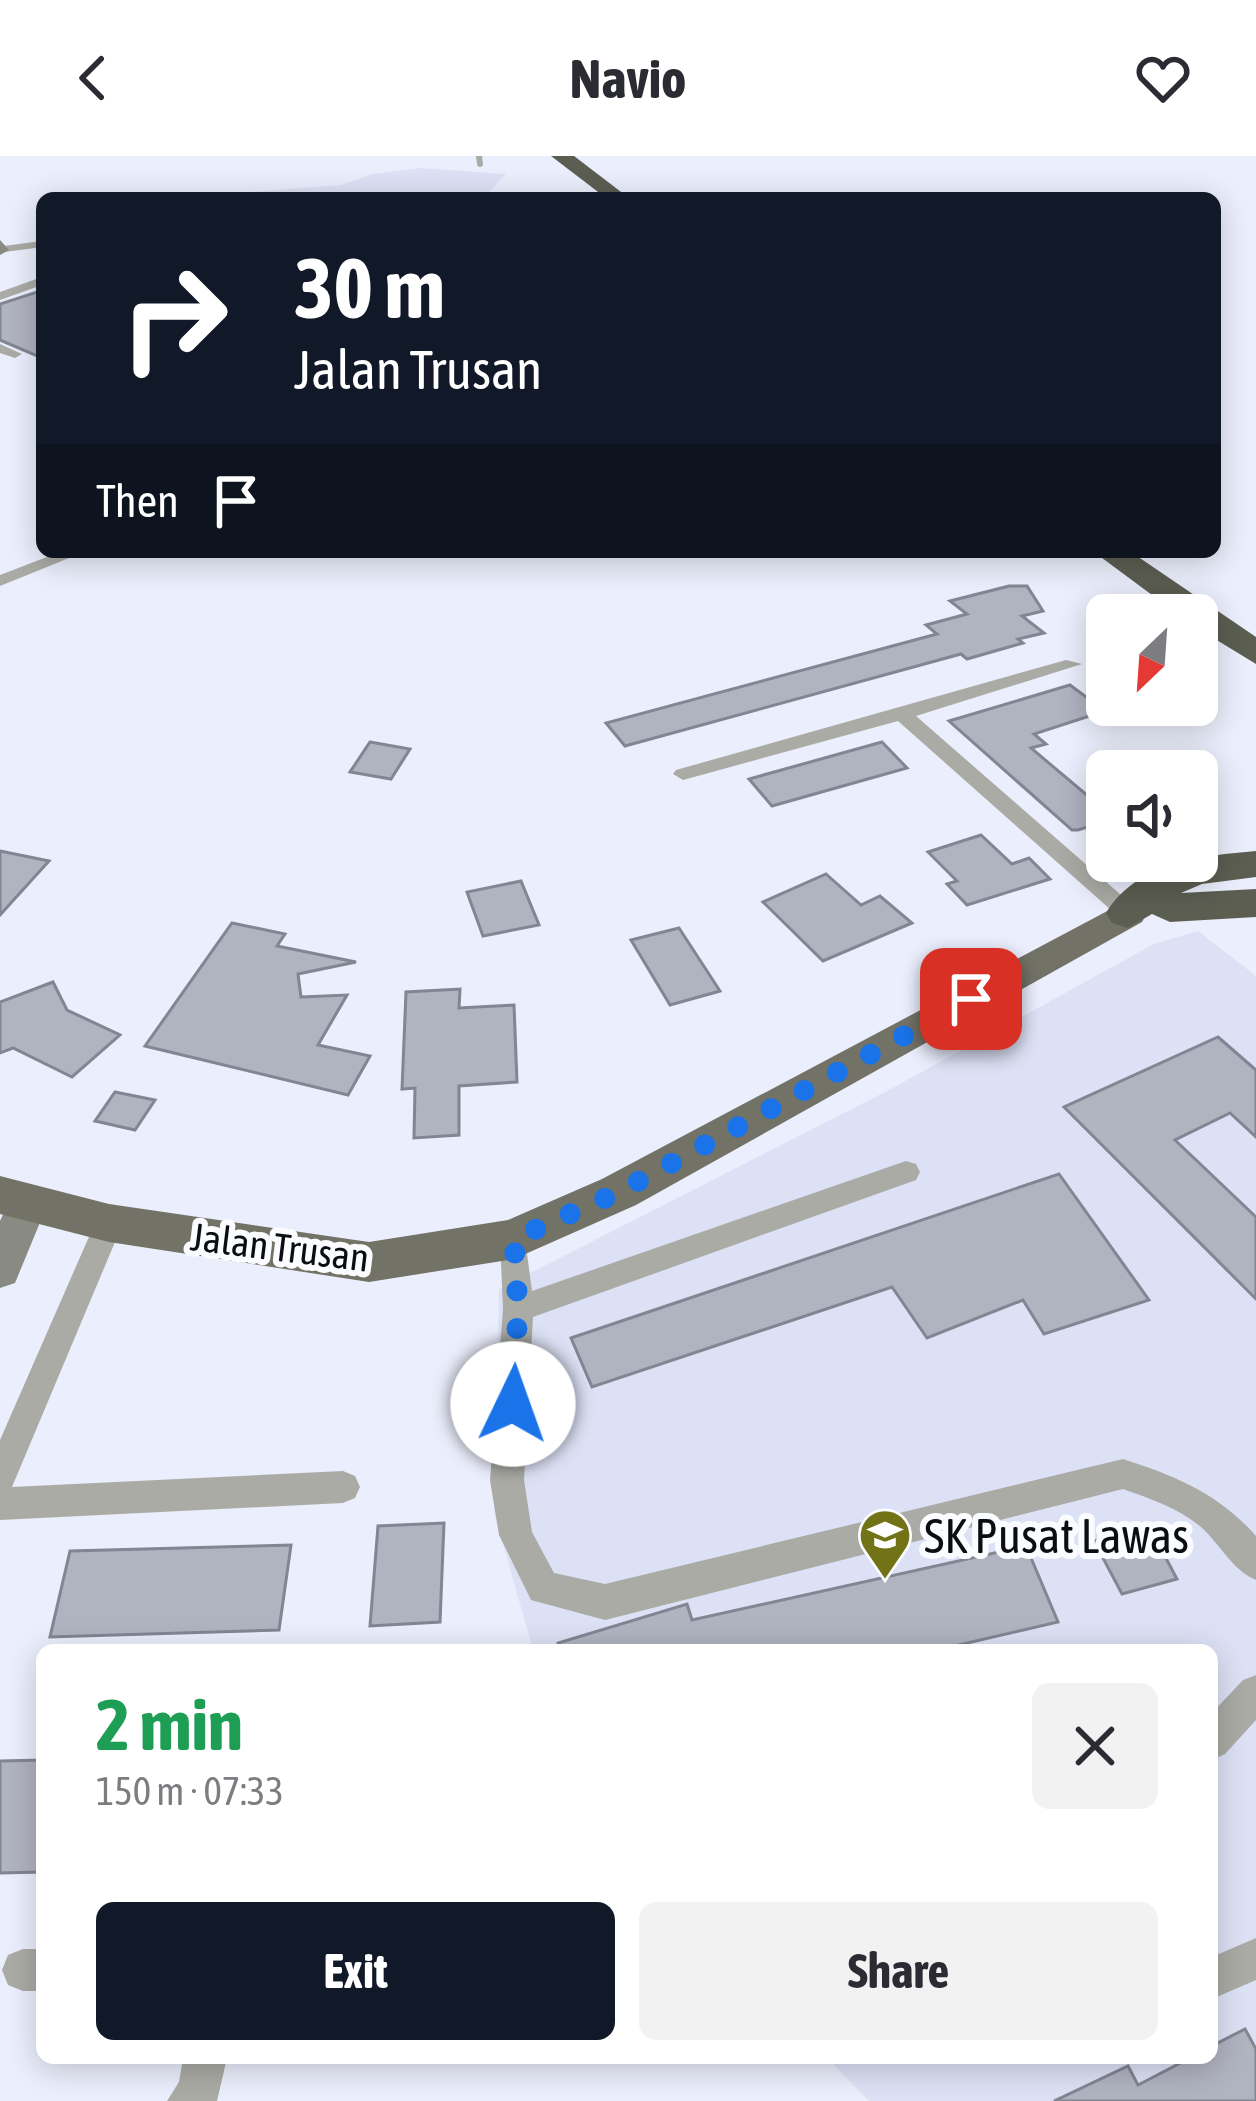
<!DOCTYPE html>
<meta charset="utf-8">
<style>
:root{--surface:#fff;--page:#f2f2f3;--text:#2b2b33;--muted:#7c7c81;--accent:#111827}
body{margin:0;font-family:"Asap Condensed",sans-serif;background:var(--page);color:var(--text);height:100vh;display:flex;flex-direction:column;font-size:45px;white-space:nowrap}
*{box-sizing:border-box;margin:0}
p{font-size:39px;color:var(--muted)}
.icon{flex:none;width:66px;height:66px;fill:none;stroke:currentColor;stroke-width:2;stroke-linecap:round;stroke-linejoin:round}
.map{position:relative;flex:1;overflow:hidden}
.side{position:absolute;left:36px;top:1488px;width:1182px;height:420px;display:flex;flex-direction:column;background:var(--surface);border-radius:18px;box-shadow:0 6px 30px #0003}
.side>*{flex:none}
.guide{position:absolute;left:36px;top:36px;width:1185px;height:366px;border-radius:18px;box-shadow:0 6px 30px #0003;background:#111827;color:#fff;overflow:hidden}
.needle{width:78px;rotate:205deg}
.controls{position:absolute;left:1086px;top:438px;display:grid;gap:24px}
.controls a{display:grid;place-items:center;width:132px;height:132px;border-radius:18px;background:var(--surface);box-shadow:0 6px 30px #0003;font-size:60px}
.pin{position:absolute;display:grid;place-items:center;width:102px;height:102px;color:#fff;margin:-51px;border-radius:24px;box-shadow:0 6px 18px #0006}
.me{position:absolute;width:132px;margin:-66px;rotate:3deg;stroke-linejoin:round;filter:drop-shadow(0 0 9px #0008)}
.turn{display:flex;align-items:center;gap:42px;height:252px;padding:0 60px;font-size:54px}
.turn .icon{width:156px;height:156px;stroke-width:2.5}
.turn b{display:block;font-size:84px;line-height:102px}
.then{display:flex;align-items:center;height:114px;padding:0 60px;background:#0003;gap:24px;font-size:45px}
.round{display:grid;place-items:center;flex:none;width:126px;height:126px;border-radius:18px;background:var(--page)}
.summary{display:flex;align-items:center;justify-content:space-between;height:204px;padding:0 60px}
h1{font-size:72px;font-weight:700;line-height:90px;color:#1e9e55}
.button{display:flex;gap:24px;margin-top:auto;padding:24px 60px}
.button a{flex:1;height:138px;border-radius:18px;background:var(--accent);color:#fff;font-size:48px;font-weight:700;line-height:138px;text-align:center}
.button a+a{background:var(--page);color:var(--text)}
header{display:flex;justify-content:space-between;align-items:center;height:156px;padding:0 60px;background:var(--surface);font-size:54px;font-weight:700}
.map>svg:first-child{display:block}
</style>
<header><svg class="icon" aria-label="back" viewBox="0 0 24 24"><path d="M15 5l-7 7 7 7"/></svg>Navio<svg class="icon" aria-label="heart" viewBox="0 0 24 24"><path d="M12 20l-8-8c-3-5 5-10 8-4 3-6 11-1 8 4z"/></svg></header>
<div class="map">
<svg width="1256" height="1945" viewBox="0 0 1256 1945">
<rect width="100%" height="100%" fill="#ebeefc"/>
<!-- built -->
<g fill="#dce1f5">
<path d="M421 12 506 18 483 42H174L341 29 372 18Z"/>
<path d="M1198 775 1256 820V1945H869L827 1902H1212V1494H533L494 1356 499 1133 889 934 1154 788Z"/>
</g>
<!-- building -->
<g fill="#b0b3c0" stroke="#828592" stroke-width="3">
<path d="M37 136 42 138V202L0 184V148Z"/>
<path d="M1009 430H1027L1043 455 1022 460 1044 477 1018 483 1023 487 967 503 961 498 625 590 606 567 937 478 926 469 967 458 950 445Z"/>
<path d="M1070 529 1105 555 1034 578 1046 588 1031 592 1107 656V665L1078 674H1072L949 565Z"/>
<path d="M370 586 410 593 391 623 350 616Z"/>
<path d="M882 586 907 612 772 650 749 623Z"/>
<path d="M981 679 1012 708 1029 702 1050 723 967 749 947 728 957 725 928 696Z"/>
<path d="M0 695 49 705 0 759Z"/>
<path d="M826 718 861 749 880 740 912 767 823 805 763 746Z"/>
<path d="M521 725 539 769 483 780 467 736Z"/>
<path d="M232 767 285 778 277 790 356 806 298 818 301 841 347 839 318 889 370 900 348 939 145 890Z"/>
<path d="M679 772 720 835 670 849 631 784Z"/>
<path d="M53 826 67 854 120 879 72 921 13 892 0 897V846Z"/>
<path d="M460 833 459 852 514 849 517 926 459 930V979L414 982 415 932 402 933 406 836Z"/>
<path d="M1218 881 1256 914V981L1230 957 1175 984 1256 1061V1143L1064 951Z"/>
<path d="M115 936 155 944 135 974 95 965Z"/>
<path d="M1059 1018 1149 1144 1044 1178 1023 1144 927 1182 892 1131 592 1231 571 1182Z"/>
<path d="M444 1367 440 1466 370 1470 378 1370Z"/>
<path d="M1149 1370 1177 1423 1122 1438 1094 1385Z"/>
<path d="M291 1389 279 1474 50 1481 70 1395Z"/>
<path d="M1026 1390 1058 1466 937 1494H559L558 1487 687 1448 692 1464Z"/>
<path d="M42 1604V1716L0 1717V1605Z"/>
<path d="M1245 1873 1256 1893V1945H1054L1128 1910 1138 1929 1190 1902H1212V1890Z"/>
</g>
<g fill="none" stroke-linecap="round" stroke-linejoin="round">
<!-- lane -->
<g stroke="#aaaba5" stroke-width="6">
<path d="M479 0 480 8"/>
<path d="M4 93 42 88"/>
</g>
<!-- street -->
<g fill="#aaaba5" fill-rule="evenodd">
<path d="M42 121V129L0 144V136Z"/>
<path d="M0 188 22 198 15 202 0 197Z"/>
<path d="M60 396H84L0 430V419Z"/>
<path d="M1066 504 1082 508 916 560 1136 752 1140 757 1136 762H1120L898 565 683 624 673 618 676 614Z"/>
<path d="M906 1005 916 1008 920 1016 916 1024 533 1161 524 1324 532 1376 554 1417 605 1428 1123 1303C1176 1320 1219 1338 1256 1380V1424C1233 1415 1220 1388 1201 1371 1178 1352 1151 1343 1123 1333L605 1464 531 1444 499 1379 490 1324 503 1153 500 1083 504 1075 514 1071 524 1075 532 1135Z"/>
<path d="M109 1055 119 1059 123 1067 12 1331 343 1315 355 1320 360 1331 355 1342 343 1347 0 1364V1284L95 1067 99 1059Z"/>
<path d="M1256 1519V1564L1225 1598 1212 1604V1557L1243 1524Z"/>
<path d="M1256 1782V1824L1212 1843V1801Z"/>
<path d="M23 1793H42V1835H23L8 1829 2 1814 8 1799Z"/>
<path d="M183 1902H227L217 1945H167L179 1926Z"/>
</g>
<!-- secondary -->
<g fill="#898a81" fill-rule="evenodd">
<path d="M0 84 9 94 0 99Z"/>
<path d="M28 1031 42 1035 48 1047 15 1127 0 1132V1065L14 1035Z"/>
</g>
<!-- primary -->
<path fill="#727267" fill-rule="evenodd" d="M1128 744 1142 748 1147 757 1142 766 636 1049 514 1103 369 1126 109 1086 0 1058V1020L109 1048 369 1086 508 1064 602 1023Z"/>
<!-- highway -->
<g fill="#5d5e52" fill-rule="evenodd">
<path d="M551 0H574L629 42H606Z"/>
<path d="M1094 396H1131L1256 481V508L1197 472V459H1179Z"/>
<path d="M1256 695V721L1202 728 1181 737 1256 733V761L1170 766 1152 758 1128 772 1112 767 1106 757C1138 705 1202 700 1256 695Z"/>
</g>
</g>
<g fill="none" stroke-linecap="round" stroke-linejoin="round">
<!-- route -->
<path stroke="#1a73e8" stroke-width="21" stroke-dasharray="0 37.8" d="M513 1248 518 1153 514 1083 619 1036 971 843"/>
</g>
<!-- icons -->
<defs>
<g id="school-pin" transform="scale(2.7)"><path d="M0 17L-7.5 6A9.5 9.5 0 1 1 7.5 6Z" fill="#727217" stroke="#fbfcff"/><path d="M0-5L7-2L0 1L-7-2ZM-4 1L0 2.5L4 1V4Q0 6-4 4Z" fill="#fff"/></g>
</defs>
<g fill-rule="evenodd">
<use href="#school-pin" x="885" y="1379"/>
</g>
<g text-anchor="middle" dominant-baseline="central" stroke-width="12" stroke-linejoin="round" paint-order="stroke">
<!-- street labels -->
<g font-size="39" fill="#0c0d11" stroke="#fbfcff">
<text transform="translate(280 1091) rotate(7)">Jalan Trusan</text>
</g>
<!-- near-poi labels -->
<g font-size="48" fill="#0c0d11" stroke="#fbfcff" text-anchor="start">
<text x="924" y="1379">SK Pusat Lawas</text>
</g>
</g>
</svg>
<div class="controls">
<a><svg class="needle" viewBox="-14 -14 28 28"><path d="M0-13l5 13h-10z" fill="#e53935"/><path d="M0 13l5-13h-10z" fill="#7c7c81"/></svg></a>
<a><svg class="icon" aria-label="sound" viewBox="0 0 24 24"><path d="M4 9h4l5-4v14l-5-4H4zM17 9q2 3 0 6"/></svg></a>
</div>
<div class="pin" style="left:971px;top:843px;background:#d93025"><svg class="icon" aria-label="arrive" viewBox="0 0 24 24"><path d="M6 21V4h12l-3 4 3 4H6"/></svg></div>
<svg class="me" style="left:513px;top:1248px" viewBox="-20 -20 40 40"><circle r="19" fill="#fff"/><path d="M0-13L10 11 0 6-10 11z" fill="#1a73e8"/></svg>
<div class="guide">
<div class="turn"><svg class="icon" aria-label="right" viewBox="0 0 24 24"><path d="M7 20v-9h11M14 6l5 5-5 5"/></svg><div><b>30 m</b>Jalan Trusan</div></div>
<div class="then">Then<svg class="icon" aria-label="arrive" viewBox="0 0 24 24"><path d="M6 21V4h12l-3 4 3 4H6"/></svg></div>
</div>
<section class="side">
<div class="summary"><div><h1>2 min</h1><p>150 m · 07:33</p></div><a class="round"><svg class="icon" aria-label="close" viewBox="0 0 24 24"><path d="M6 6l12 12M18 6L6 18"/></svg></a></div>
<div class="button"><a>Exit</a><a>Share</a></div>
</section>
</div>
